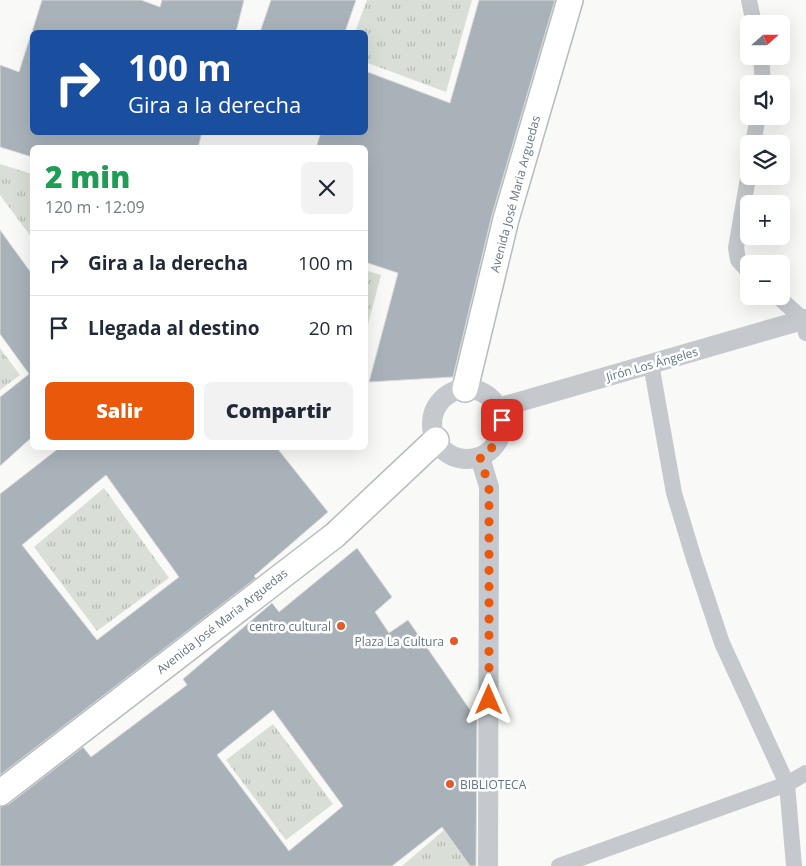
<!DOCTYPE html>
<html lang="es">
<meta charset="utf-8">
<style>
:root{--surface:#fff;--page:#f2f2f3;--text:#1f2937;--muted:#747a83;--line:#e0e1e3;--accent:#ea580c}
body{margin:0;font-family:"Open Sans",sans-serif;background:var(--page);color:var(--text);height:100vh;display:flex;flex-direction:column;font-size:19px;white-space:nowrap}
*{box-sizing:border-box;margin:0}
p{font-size:16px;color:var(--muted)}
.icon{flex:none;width:28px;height:28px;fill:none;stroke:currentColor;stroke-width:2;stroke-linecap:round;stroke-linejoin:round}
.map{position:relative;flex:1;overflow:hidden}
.panel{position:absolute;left:30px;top:145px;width:338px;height:305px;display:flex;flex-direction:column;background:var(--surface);border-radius:8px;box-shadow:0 5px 20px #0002}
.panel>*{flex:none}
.top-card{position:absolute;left:30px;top:30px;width:338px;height:105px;border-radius:8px;box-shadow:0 5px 20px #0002;background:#1a4fa0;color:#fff;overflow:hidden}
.needle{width:32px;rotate:69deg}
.fabs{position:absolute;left:740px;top:15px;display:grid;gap:10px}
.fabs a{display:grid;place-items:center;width:50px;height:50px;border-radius:8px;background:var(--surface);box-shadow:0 5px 20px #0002;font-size:25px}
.pin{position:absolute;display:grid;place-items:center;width:42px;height:42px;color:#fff;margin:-21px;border-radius:10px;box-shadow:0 2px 8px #0006}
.me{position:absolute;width:55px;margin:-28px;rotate:0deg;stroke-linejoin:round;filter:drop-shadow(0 0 4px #0008)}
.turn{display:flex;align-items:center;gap:18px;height:105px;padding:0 15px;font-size:22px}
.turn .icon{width:65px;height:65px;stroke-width:2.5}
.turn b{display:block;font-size:35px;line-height:42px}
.round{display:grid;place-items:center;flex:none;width:52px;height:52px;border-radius:8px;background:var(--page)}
.headline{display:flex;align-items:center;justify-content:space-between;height:85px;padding:0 15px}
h1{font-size:30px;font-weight:800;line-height:38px;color:#1e9e55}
.action{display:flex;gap:10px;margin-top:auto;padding:10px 15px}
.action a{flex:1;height:58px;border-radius:8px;background:var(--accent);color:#fff;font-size:20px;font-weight:800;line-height:58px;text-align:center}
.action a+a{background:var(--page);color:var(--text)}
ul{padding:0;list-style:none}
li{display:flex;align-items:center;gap:15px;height:65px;padding:0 15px;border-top:1px solid var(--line)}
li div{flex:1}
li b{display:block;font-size:19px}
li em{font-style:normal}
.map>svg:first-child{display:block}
</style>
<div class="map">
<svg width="806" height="866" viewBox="0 0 806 866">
<defs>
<pattern id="park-tufts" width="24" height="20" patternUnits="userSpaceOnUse" patternTransform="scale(1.25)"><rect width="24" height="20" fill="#d9dfd6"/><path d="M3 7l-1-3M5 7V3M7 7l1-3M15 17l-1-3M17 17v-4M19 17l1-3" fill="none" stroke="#b4b9b3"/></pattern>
</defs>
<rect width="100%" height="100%" fill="#f9faf7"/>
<!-- park -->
<g fill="url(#park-tufts)">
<path d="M367 0H472L446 92 365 62V32H355Z"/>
<path d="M0 164 32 174V238L0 195Z"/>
<path d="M365 270 381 275 365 336Z"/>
<path d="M0 348 20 375 0 390Z"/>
<path d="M104 488 169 578 97 631 34 547Z"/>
<path d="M273 724 333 804 286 840 226 760Z"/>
<path d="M444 830 470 866H402Z"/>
</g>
<!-- building -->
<g fill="#a9b2b9" stroke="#dbdbd9" fill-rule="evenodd">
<path d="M42 0H141L160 7 162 0H244L236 32H32Z"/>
<path d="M271 0H356L345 32H260Z"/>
<path d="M479 0H555L492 215 453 377 369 382 398 273 365 262V148H316L321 132H365V71L450 103Z"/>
<path d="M30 37 32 38V132H202L198 148H32V157L0 147V65L19 72Z"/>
<path d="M0 230 32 274V437L0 466V397L29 374 0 334Z"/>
<path d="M59 448H277L328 512 254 576 256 578 0 775V494ZM106 475 179 577 97 640 22 545Z"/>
<path d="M357 548 392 597 375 612 389 633 408 620 477 720 476 866H470L442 827 392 866H0V807L9 804 83 747 91 757 187 685 183 679 272 603 279 612ZM273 710 343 806 289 851 217 755Z"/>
</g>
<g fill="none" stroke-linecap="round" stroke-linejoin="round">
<!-- primary casing -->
<g stroke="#b6bbbf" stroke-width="28">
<g id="primary">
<path d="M465 389 506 219 570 0"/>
<path d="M0 793 335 535 436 440"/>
</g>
</g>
<!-- minor -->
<g stroke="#c5c9cd" stroke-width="16">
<path d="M749 0 754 24"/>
<path d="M761 56 763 84"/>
<path d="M753 144 758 116"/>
<path d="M749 172 736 248 738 260 749 272"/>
<path d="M777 296 803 319 806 333"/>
<path d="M651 364 674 493 694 559 722 643 787 784 794 866"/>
<path d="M559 866 787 784 806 773"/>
</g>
<!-- tertiary -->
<g stroke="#c5c9cd" stroke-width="20">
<circle cx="467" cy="424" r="35"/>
<path d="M498 408 806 319"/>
<path d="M480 457 489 487 488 866"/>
</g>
<!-- primary -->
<use href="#primary" stroke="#fff" stroke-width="25"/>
</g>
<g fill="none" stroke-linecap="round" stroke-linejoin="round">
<!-- route -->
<path stroke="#ea580c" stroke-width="9" stroke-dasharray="0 16.2" d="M489 700V487L480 457C495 448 501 437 502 420"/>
</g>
<!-- markers -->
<g fill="#e5592c" stroke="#fff" stroke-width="2">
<circle cx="341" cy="626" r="5"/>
<circle cx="454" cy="641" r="5"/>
<circle cx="450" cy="784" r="5"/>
</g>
<g text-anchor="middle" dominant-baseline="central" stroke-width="5" stroke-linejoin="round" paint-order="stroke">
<!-- street labels -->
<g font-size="12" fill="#647583" stroke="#fff">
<text transform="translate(515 194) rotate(-75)">Avenida José Maria Arguedas</text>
<text transform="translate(652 364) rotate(-16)">Jirón Los Ángeles</text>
<text transform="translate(222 621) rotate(-38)">Avenida José Maria Arguedas</text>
</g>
<!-- poi labels -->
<g font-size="12" fill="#647583" stroke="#fff" text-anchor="end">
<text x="331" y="626">centro cultural</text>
<text x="444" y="641">Plaza La Cultura</text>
<text x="460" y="784" text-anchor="start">BIBLIOTECA</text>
</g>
</g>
</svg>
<div class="fabs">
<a><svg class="needle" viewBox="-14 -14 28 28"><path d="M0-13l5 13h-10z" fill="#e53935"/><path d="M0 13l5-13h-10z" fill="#747a83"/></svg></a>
<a><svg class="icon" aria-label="sound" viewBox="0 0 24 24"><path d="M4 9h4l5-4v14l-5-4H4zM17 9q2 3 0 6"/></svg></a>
<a><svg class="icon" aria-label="layers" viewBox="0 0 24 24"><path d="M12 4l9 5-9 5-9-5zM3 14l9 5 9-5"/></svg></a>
<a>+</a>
<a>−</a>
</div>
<div class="pin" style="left:502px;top:420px;background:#d93025"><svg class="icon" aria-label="arrive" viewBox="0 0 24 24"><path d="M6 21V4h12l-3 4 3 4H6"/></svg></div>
<svg class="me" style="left:489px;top:700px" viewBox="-20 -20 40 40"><path d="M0-17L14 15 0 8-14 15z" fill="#ea580c" stroke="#fff" stroke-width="4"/></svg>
<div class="top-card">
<div class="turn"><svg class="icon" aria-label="right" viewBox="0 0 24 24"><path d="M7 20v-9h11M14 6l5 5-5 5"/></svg><div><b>100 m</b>Gira a la derecha</div></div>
</div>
<section class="panel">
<div class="headline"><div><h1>2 min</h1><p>120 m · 12:09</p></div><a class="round"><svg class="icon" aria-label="close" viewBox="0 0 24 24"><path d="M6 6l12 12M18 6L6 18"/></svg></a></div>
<ul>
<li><svg class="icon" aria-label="right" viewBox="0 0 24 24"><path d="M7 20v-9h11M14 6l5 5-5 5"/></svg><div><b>Gira a la derecha</b></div><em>100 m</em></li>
<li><svg class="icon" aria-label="arrive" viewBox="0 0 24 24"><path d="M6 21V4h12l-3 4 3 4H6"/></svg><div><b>Llegada al destino</b></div><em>20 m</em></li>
</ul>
<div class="action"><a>Salir</a><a>Compartir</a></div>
</section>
</div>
